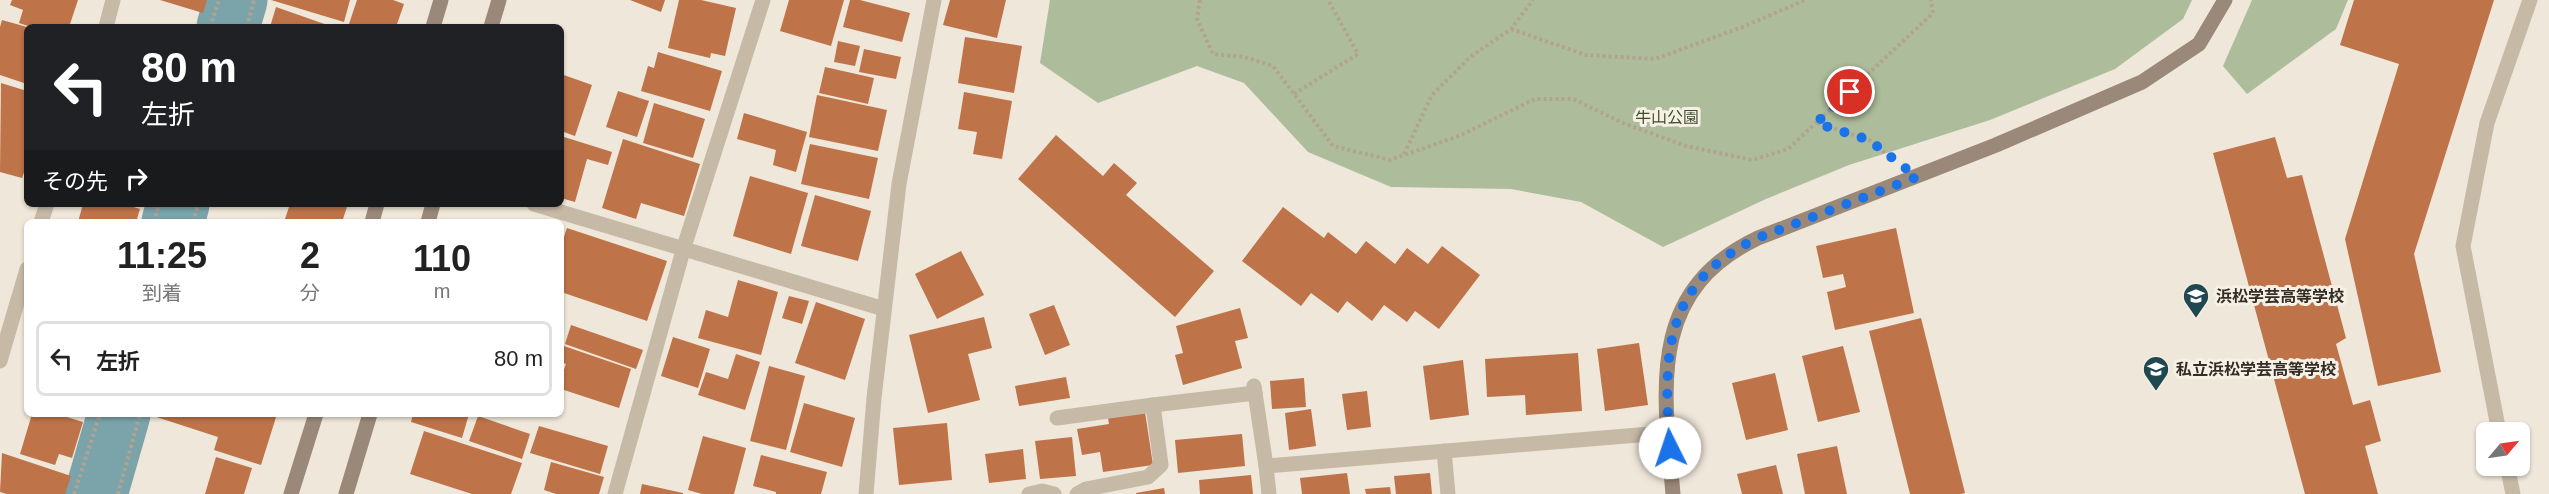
<!DOCTYPE html>
<html lang="ja">
<meta charset="utf-8">
<style>
:root{--surface:#fff;--page:#f2f2f2;--text:#222;--muted:#767676;--line:#e0e0e0}
body{margin:0;font-family:Arial,"Noto Sans JP",sans-serif;background:var(--page);color:var(--text);height:100vh;display:flex;flex-direction:column;font-size:22px;white-space:nowrap}
*{box-sizing:border-box;margin:0}
p{font-size:20px;color:var(--muted)}
.icon{flex:none;width:33px;height:33px;fill:none;stroke:currentColor;stroke-width:2;stroke-linecap:round;stroke-linejoin:round}
.map{position:relative;flex:1;overflow:hidden}
.drawer{position:absolute;left:24px;top:219px;width:540px;height:198px;display:flex;flex-direction:column;background:var(--surface);border-radius:9px;box-shadow:0 2px 4px #0004}
.drawer>*{flex:none}
.top-card{position:absolute;left:24px;top:24px;width:540px;height:183px;border-radius:9px;box-shadow:0 2px 4px #0004;background:#202124;color:#fff;overflow:hidden}
.needle{width:39px;rotate:61deg}
.tools{position:absolute;left:2476px;top:422px;display:grid;gap:12px}
.tools a{display:grid;place-items:center;width:54px;height:54px;border-radius:9px;background:var(--surface);box-shadow:0 2px 4px #0004;font-size:30px}
.pin{position:absolute;display:grid;place-items:center;width:51px;height:51px;color:#fff;margin:-26px;border:3px solid #fff;border-radius:50%;box-shadow:0 2px 6px #0007}
.me{position:absolute;width:66px;margin:-33px;rotate:356deg;stroke-linejoin:round;filter:drop-shadow(0 0 4px #0008)}
.turn{display:flex;align-items:center;gap:21px;height:126px;padding:0 18px;font-size:27px}
.turn .icon{width:78px;height:78px;stroke-width:2.5}
.turn b{display:block;font-size:42px;line-height:51px}
.then{display:flex;align-items:center;height:57px;padding:0 18px;background:#0003;gap:12px;font-size:22px}
.eta{display:flex;justify-content:space-evenly;align-items:center;height:102px;text-align:center}
.eta b{font-size:36px;font-weight:700;line-height:42px}
ul{padding:0;list-style:none}
li{display:flex;align-items:center;gap:18px;height:75px;margin:0 12px 9px;padding:0 6px;border:3px solid var(--line);border-radius:9px}
li div{flex:1}
li b{display:block;font-size:22px}
li em{font-style:normal}
.map>svg:first-child{display:block}
</style>
<div class="map">
<svg width="2549" height="494" viewBox="0 0 2549 494">
<rect width="100%" height="100%" fill="#efe7d9"/>
<!-- green -->
<g fill="#adbd9b">
<path d="M1050 0H2192L2183 19 2115 69 1990 120 1849 165 1766 199 1663 247 1581 202 1511 189 1391 187 1308 152 1244 83 1197 66 1098 103 1040 63Z"/>
<path d="M2252 0H2348L2336 29 2247 94 2223 66Z"/>
</g>
<g fill="none" stroke-linecap="round" stroke-linejoin="round">
<!-- river -->
<g stroke="#7aa3aa" stroke-width="63">
<path d="M228 27 236 0"/>
<path d="M173 222 178 204"/>
<path d="M96 494 119 414"/>
</g>
</g>
<!-- building -->
<g fill="#be7349">
<path d="M12 0H78L69 27H31L19 23 23 10 10 5Z"/>
<path d="M160 0H207L203 13Z"/>
<path d="M271 0H350L344 22Z"/>
<path d="M357 0H393L404 4 396 27H348Z"/>
<path d="M630 0H665L661 12Z"/>
<path d="M679 0H701L736 8 725 56 711 53 710 58 668 48Z"/>
<path d="M789 0H844L831 46 780 31Z"/>
<path d="M850 0H860L910 13 902 42 843 27Z"/>
<path d="M950 0H1006L997 38 943 25Z"/>
<path d="M2354 0H2494L2414 254 2441 372 2378 386 2345 239 2399 64 2340 45Z"/>
<path d="M276 7 333 27H270Z"/>
<path d="M2 20 27 27V84L0 75V27Z"/>
<path d="M965 37 1022 46 1014 93 958 83Z"/>
<path d="M838 41 860 46 855 66 834 62Z"/>
<path d="M864 49 901 57 896 79 859 72Z"/>
<path d="M658 52 722 71 710 111 641 91 648 66 654 68Z"/>
<path d="M825 67 874 78 868 104 819 93Z"/>
<path d="M561 74 592 85 575 136 561 131Z"/>
<path d="M1 83 27 91V164L22 178 0 172Z"/>
<path d="M618 91 649 101 637 137 606 127Z"/>
<path d="M964 92 1012 101 1002 159 973 154 977 132 958 129Z"/>
<path d="M817 95 887 110 878 151 809 137Z"/>
<path d="M654 103 705 119 693 158 643 143Z"/>
<path d="M744 113 807 132 796 172 773 165 776 150 737 139Z"/>
<path d="M1056 135 1103 176 1114 163 1137 183 1126 195 1214 271 1175 317 1018 179Z"/>
<path d="M561 136 612 152 608 165 587 159 575 202 561 198Z"/>
<path d="M2275 137 2287 178 2302 175 2346 338 2336 344 2353 405 2370 400 2381 441 2365 446 2378 494H2305L2213 153Z"/>
<path d="M623 139 700 164 684 216 641 203 636 219 602 208Z"/>
<path d="M810 144 878 158 869 199 801 184Z"/>
<path d="M750 176 808 193 791 254 733 236Z"/>
<path d="M815 195 871 211 858 261 801 246Z"/>
<path d="M83 204H124L140 209 136 222H78Z"/>
<path d="M290 204H348L342 222H284Z"/>
<path d="M1283 207 1324 238 1328 232 1356 254 1366 241 1395 264 1407 248 1428 264 1442 246 1480 275 1439 329 1415 311 1407 322 1384 305 1372 321 1347 301 1338 313 1311 293 1301 306 1242 261Z"/>
<path d="M567 228 667 261 647 321 561 292V246Z"/>
<path d="M1896 228 1914 313 1835 330 1827 292 1846 287 1843 274 1823 278 1816 246Z"/>
<path d="M961 251 984 295 937 319 915 274Z"/>
<path d="M738 280 778 292 761 355 698 338 706 310 728 317Z"/>
<path d="M789 296 809 301 802 324 782 318Z"/>
<path d="M816 302 865 319 845 380 795 363Z"/>
<path d="M1054 305 1070 345 1045 355 1029 314Z"/>
<path d="M1240 308 1248 338 1235 341 1242 368 1183 385 1175 355 1183 353 1176 326Z"/>
<path d="M984 317 992 348 968 354 980 400 928 413 909 335Z"/>
<path d="M1921 318 1965 493 1961 494H1910L1869 331Z"/>
<path d="M571 325 643 350 636 369 565 344Z"/>
<path d="M673 337 710 349 698 388 661 376Z"/>
<path d="M1639 343 1648 405 1605 411 1597 349Z"/>
<path d="M561 345 631 369 619 408 561 389V378L566 364 561 362Z"/>
<path d="M1843 346 1860 412 1818 422 1802 356Z"/>
<path d="M1578 353 1582 411 1526 415 1525 395 1487 397 1485 359Z"/>
<path d="M736 354 760 362 745 410 698 395 706 372 728 379Z"/>
<path d="M1463 360 1469 415 1430 420 1423 366Z"/>
<path d="M769 366 805 376 786 450 750 441Z"/>
<path d="M1775 373 1788 430 1746 440 1732 383Z"/>
<path d="M1066 377 1070 398 1019 406 1015 386Z"/>
<path d="M1304 378 1306 407 1272 409 1270 381Z"/>
<path d="M1367 391 1371 427 1347 430 1342 394Z"/>
<path d="M804 403 855 418 842 467 790 452Z"/>
<path d="M1311 409 1316 446 1289 450 1285 413Z"/>
<path d="M1145 412 1153 465 1103 472 1100 452 1082 455 1077 429 1109 424 1108 418Z"/>
<path d="M32 414H57L83 422 72 458 59 454 55 465 20 454Z"/>
<path d="M147 414H277L261 465 214 450 218 437Z"/>
<path d="M413 414H469L462 438 411 422Z"/>
<path d="M478 416 530 434 522 459 469 441Z"/>
<path d="M947 423 952 480 899 485 893 428Z"/>
<path d="M539 426 608 446 600 474 530 453Z"/>
<path d="M424 431 522 463 511 494H472L410 474Z"/>
<path d="M1242 434 1245 466 1178 473 1175 440Z"/>
<path d="M703 436 746 448 734 494H702L688 490Z"/>
<path d="M1072 437 1076 476 1040 479 1035 441Z"/>
<path d="M1837 446 1847 494H1805L1797 454Z"/>
<path d="M1023 449 1026 479 989 483 985 454Z"/>
<path d="M2 453 71 476 65 494H7L0 492Z"/>
<path d="M761 455 827 472 821 494H776V492L753 486Z"/>
<path d="M216 457 252 468 244 494H205Z"/>
<path d="M551 462 604 477 599 494H556L544 490Z"/>
<path d="M1776 465 1783 494H1742L1737 474Z"/>
<path d="M1347 473 1350 494H1302L1300 478Z"/>
<path d="M1430 473 1432 494H1396L1394 476Z"/>
<path d="M1251 475 1253 494H1200L1199 480Z"/>
<path d="M642 484 683 493V494H640Z"/>
<path d="M1390 487 1391 494H1366L1365 489Z"/>
<path d="M1164 488 1165 494H1136V493Z"/>
</g>
<g fill="none" stroke-linecap="round" stroke-linejoin="round">
<!-- path -->
<g stroke="#b2a391" stroke-width="4" stroke-dasharray="3 3" stroke-linecap="butt">
<path d="M1200 0 1197 19 1213 54 1244 57 1273 66 1333 146 1390 160 1459 136 1535 99H1573L1623 123 1686 146 1752 160 1788 149 1933 13 1931 0"/>
<path d="M210 27 219 0"/>
<path d="M247 27 254 0"/>
<path d="M1511 29 1586 55 1655 59 1745 26 1805 0"/>
<path d="M1294 94 1358 54 1328 0"/>
<path d="M1817 123 1869 140 1893 159"/>
<path d="M1404 154 1432 95 1470 57 1511 29 1533 0"/>
<path d="M154 222 159 204"/>
<path d="M193 222 198 204"/>
<path d="M74 494 100 414"/>
<path d="M118 494 140 414"/>
</g>
<!-- lane -->
<g stroke="#c6b9a6" stroke-width="15">
<path d="M1254 386 1266 466"/>
<path d="M1057 418 1153 405"/>
<path d="M1444 451 1448 494"/>
<path d="M1029 494 1042 491 1054 494"/>
<path d="M1077 494 1086 489 1148 477 1161 465 1153 405 1255 393"/>
<path d="M1269 494 1266 466 1650 434"/>
</g>
<!-- street -->
<g stroke="#c6b9a6" stroke-width="15">
<path d="M106 27 113 0"/>
<path d="M534 204 884 309"/>
<path d="M41 222 47 204"/>
<path d="M0 361 27 269"/>
<path d="M2499 432 2463 246 2487 123 2530 0"/>
<path d="M2507 465 2513 494"/>
<path d="M615 494 684 247 763 0"/>
<path d="M866 494 874 398 899 184 934 0"/>
</g>
<!-- secondary -->
<g stroke="#9a8878" stroke-width="15">
<path d="M433 27 441 0"/>
<path d="M491 27 499 0"/>
<path d="M372 222 377 204"/>
<path d="M428 222 433 204"/>
<path d="M291 494 316 414"/>
<path d="M346 494 370 414"/>
<path d="M1673 494C1664 390 1646 291 1758 238L1996 145 2142 82 2199 44 2225 0"/>
</g>
</g>
<g fill="none" stroke-linecap="round" stroke-linejoin="round">
<!-- route -->
<path stroke="#1a73e8" stroke-width="10" stroke-dasharray="0 18" d="M1670 448C1663 355 1663 283 1758 238L1917 177 1869 140 1816 123 1850 92"/>
</g>
<!-- icons -->
<defs>
<g id="school-pin" transform="scale(1.35)"><path d="M0 17L-7.5 6A9.5 9.5 0 1 1 7.5 6Z" fill="#1f4851" stroke="#f7f1e5"/><path d="M0-5L7-2L0 1L-7-2ZM-4 1L0 2.5L4 1V4Q0 6-4 4Z" fill="#fff"/></g>
</defs>
<g fill-rule="evenodd">
<use href="#school-pin" x="2196" y="296"/>
<use href="#school-pin" x="2156" y="369"/>
</g>
<g text-anchor="middle" dominant-baseline="central" stroke-width="6" stroke-linejoin="round" paint-order="stroke">
<!-- park labels -->
<g font-size="16" fill="#3e4f2c" stroke="#f7f1e5">
<text x="1667" y="117">牛山公園</text>
</g>
<!-- poi labels -->
<g font-size="16" font-weight="bold" fill="#332c27" stroke="#f7f1e5" text-anchor="start">
<text x="2216" y="296">浜松学芸高等学校</text>
<text x="2176" y="369">私立浜松学芸高等学校</text>
</g>
</g>
</svg>
<div class="tools">
<a><svg class="needle" viewBox="-14 -14 28 28"><path d="M0-13l5 13h-10z" fill="#e53935"/><path d="M0 13l5-13h-10z" fill="#767676"/></svg></a>
</div>
<div class="pin" style="left:1850px;top:92px;background:#d93025"><svg class="icon" aria-label="arrive" viewBox="0 0 24 24"><path d="M6 21V4h12l-3 4 3 4H6"/></svg></div>
<svg class="me" style="left:1670px;top:448px" viewBox="-20 -20 40 40"><circle r="19" fill="#fff"/><path d="M0-13L10 11 0 6-10 11z" fill="#1a73e8"/></svg>
<div class="top-card">
<div class="turn"><svg class="icon" aria-label="left" viewBox="0 0 24 24"><path d="M17 20v-9H6M10 6l-5 5 5 5"/></svg><div><b>80 m</b>左折</div></div>
<div class="then">その先<svg class="icon" aria-label="right" viewBox="0 0 24 24"><path d="M7 20v-9h11M14 6l5 5-5 5"/></svg></div>
</div>
<section class="drawer">
<div class="eta">
<div><b>11:25</b><p>到着</p></div>
<div><b>2</b><p>分</p></div>
<div><b>110</b><p>m</p></div>
</div>
<ul>
<li><svg class="icon" aria-label="left" viewBox="0 0 24 24"><path d="M17 20v-9H6M10 6l-5 5 5 5"/></svg><div><b>左折</b></div><em>80 m</em></li>
</ul>
</section>
</div>
